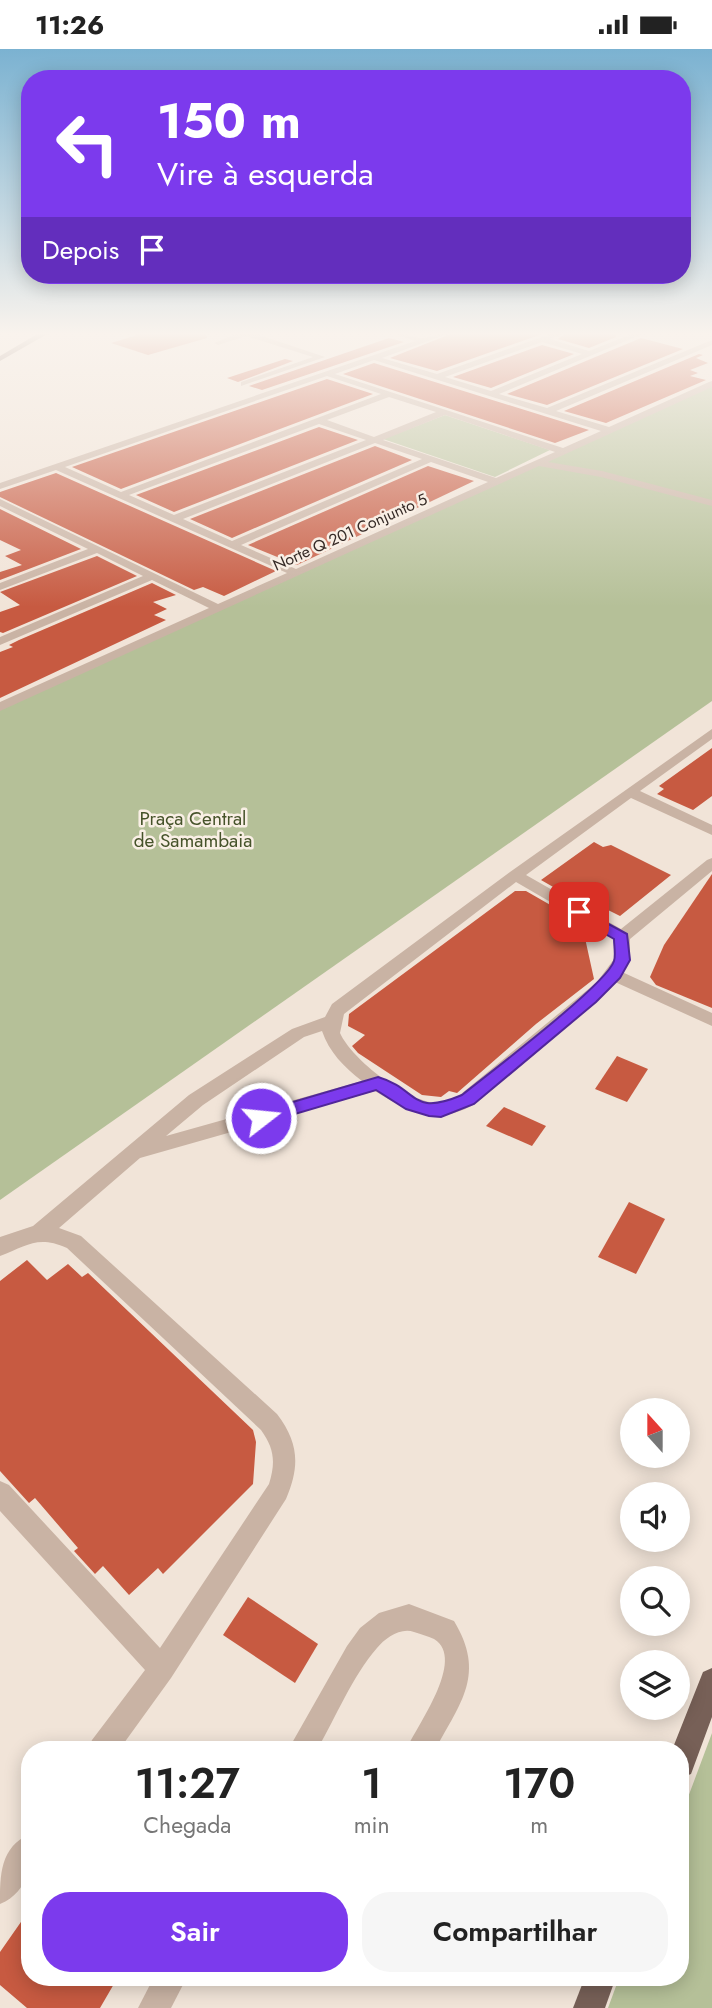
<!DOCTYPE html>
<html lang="pt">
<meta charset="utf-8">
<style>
:root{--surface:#fff;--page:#f6f6f6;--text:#222;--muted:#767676;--accent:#7c3aed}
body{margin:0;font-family:Jost,sans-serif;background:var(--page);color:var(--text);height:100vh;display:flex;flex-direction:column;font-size:26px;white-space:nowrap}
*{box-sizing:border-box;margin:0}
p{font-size:23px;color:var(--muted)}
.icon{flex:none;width:38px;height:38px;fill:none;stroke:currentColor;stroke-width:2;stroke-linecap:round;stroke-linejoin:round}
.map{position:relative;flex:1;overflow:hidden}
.side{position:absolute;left:21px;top:1692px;width:668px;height:245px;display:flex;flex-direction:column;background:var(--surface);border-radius:28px;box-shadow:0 4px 18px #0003}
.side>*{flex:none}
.hud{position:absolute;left:21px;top:21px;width:670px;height:214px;border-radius:28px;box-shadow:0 4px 18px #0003;background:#7c3aed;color:#fff;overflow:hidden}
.needle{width:46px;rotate:339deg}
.controls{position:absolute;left:620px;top:1349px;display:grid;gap:14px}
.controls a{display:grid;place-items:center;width:70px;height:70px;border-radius:50%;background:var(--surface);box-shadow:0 4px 18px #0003;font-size:35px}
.pin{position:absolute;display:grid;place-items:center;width:60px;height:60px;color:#fff;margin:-30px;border-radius:14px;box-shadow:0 4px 10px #0006}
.me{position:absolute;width:77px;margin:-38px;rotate:74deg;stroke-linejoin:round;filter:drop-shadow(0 0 5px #0008)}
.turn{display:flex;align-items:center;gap:24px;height:147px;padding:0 21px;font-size:32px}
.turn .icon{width:91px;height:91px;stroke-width:2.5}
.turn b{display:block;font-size:49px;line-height:60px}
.then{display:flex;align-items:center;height:66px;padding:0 21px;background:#0003;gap:14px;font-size:26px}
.eta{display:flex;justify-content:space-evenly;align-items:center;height:119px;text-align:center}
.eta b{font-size:42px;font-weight:600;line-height:49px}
.cta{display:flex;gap:14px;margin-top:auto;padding:14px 21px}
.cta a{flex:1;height:80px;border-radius:28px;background:var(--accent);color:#fff;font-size:28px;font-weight:600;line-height:80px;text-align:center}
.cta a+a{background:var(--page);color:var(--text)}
.status{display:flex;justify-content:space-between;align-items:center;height:49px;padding:0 35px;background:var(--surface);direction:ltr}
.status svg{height:19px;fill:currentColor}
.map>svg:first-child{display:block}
</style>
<div class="status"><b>11:26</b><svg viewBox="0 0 49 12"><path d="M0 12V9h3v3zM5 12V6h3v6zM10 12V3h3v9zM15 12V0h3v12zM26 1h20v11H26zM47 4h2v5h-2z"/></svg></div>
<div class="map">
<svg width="712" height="1959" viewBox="0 0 712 1959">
<rect width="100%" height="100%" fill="#f1e4d8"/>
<!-- green -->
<g fill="#b5c098">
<path d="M712 335V652L0 1151V655Z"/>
<path d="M445 366 550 401 495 428 383 390Z"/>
<path d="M712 1684V1959H608L619 1929 681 1928V1767Z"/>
</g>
<!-- building -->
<g fill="#c75a41">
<path d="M144 284H206L207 289 148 306 111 294Z"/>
<path d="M453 284H545L437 322 390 309Z"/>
<path d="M566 284H615L616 288 589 299 558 290Z"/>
<path d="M389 289 404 293 262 341 249 337Z"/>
<path d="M641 289 683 300 547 356 507 345Z"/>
<path d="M542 296 574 305 491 339 453 328Z"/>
<path d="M699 305 703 306 696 309 708 314 690 321 698 324 690 327 706 331 606 374 564 362Z"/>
<path d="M285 310 293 312 238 333 227 329Z"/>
<path d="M374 314 589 381 555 394 343 325Z"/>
<path d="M327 330 373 345 121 440 72 418Z"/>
<path d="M319 378 358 391 174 463 136 446Z"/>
<path d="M375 397 412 411 232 489 190 470Z"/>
<path d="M428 417 474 432 297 516 248 496Z"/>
<path d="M56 424 276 522 224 547 203 538 194 541 0 448V443Z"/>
<path d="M0 460 81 500 0 531V523L22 516 5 507 21 501 0 491Z"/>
<path d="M97 507 137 527 3 584 0 583V563L20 556 0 543Z"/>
<path d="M152 534 176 546 153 553 167 560 154 566 166 571 0 649V603L13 598 9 596 19 591Z"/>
<path d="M712 699V747L693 761 657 745 664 740 659 737Z"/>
<path d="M594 793 603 798 611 796 671 826 620 867 608 861 602 866 541 831Z"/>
<path d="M712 825V959L656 936 650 928 664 896Z"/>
<path d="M515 842H526L587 877 583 880 594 930 536 975 457 1044 449 1042 441 1048 422 1046 358 1004 352 997 365 986 348 977 349 965Z"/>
<path d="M617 1007 648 1020 627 1053 595 1040Z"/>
<path d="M504 1058 546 1077 532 1097 486 1077Z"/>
<path d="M629 1153 665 1170 636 1225 598 1208Z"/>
<path d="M27 1211 47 1231 68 1215 82 1228 88 1224 253 1381 256 1393 253 1435 163 1525 158 1519 129 1546 103 1517 95 1525 74 1502 78 1499 35 1449 29 1454 0 1422V1232Z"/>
<path d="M248 1548 318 1595 295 1634 223 1586Z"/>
<path d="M30 1860V1928H118L100 1959H27L0 1936V1903Z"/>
</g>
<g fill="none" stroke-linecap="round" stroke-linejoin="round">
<!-- minor -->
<g fill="#c9b3a4" fill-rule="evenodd">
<path d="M239 284H253L325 308 241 337V333L313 308 246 287 218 296 214 294Z"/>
<path d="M393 284C403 284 412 289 422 289 430 289 440 284 450 284L382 309 437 325 553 284H564L550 290 589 302 634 284H645L499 345 547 359 712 291V296L556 362 609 378 709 333 712 332V338L548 413 602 422 712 451V457L601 428 539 417 0 662V653L209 559 152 531 0 596V588L143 527 97 504 0 541V534L88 500 0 457V450L218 555 287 524 56 421 0 440V434L415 292ZM542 293 582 305 491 342 445 328ZM374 311 601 382 563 399 335 325ZM327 327 381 345 121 443 65 418ZM389 348 436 363 374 388 327 371ZM445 366 555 403 496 429 383 391ZM319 375 366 391 174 466 129 446ZM375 394 422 410 232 492 183 470ZM431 413 488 433 296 520 241 496Z"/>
<path d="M712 680V690L640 742 712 776V786L631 749 526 826 621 880 707 811 712 809V822L630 890V911L622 923 712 964V977L615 933 609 941 475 1055C436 1077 410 1064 375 1042L140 1109 59 1179 81 1187 277 1365C299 1394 300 1417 286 1450L171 1629 119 1701H88L92 1691 145 1621 0 1462V1432L9 1436 160 1599 269 1435C276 1413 274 1399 261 1381L67 1199C37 1186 27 1197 0 1207V1188L33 1177 189 1046 292 980 325 968 332 955 510 823ZM516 833 614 890V910L597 933 461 1045C455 1049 449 1053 441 1054 410 1056 352 1011 340 984L344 965ZM322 982C329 1003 344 1018 362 1032L166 1087 203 1056 304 988Z"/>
<path d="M409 1555 454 1572C486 1625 461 1653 435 1701H406C416 1678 467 1610 434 1590 428 1587 420 1585 414 1583 401 1578 385 1589 377 1599 352 1628 336 1668 317 1701H288L347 1597 360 1579 379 1564Z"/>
<path d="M30 1785C30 1813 31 1842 0 1855 0 1826 0 1798 30 1785Z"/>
<path d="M154 1928H187L171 1959H138Z"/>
</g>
<!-- major -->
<g fill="#776057" fill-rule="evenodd">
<path d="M39 284H49L0 312V307Z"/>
<path d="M712 1619V1668L691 1725 681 1729V1701H672L703 1623Z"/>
<path d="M585 1928H616L605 1959H573Z"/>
</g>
</g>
<!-- sky -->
<linearGradient id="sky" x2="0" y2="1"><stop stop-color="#7bb2d1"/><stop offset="0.51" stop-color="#f9f3ed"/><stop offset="1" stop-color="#f9f3ed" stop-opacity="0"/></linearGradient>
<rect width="712" height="558" fill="url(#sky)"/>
<!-- route -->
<path fill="#7c3aed" stroke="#51269a" stroke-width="2" d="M579 859 627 885 630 911 620 929 596 953 474 1055 441 1068 429 1067 406 1060 376 1041 261 1075 255 1073 252 1069 255 1064 378 1028C419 1040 410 1068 462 1046 488 1025 607 935 614 912 616 906 614 897 614 890L574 867 572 863Z"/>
<g text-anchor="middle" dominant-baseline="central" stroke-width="5" stroke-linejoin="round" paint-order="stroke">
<!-- far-street labels -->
<g font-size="16" fill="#352a26" stroke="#f9efe5">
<text transform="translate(350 483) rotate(-24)">Norte Q 201 Conjunto 5</text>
</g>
<!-- park labels -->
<g font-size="19" fill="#46532a" stroke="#f9efe5">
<text x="193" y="769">Praça Central<tspan x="193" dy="22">de Samambaia</tspan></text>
</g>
</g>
</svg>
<div class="controls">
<a><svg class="needle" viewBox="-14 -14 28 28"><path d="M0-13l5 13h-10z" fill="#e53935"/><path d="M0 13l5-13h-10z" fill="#767676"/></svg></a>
<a><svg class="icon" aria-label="sound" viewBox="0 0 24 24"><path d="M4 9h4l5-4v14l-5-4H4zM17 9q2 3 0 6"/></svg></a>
<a><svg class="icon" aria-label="search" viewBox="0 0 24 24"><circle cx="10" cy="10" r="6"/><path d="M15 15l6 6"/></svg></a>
<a><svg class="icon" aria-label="layers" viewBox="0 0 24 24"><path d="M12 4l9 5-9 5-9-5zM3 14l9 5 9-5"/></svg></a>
</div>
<div class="pin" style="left:579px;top:863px;background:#d93025"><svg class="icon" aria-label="arrive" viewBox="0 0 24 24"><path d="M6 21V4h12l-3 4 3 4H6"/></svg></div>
<svg class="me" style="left:261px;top:1069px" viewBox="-20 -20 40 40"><circle r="17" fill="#7c3aed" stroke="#fff" stroke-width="3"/><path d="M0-11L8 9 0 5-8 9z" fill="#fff"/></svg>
<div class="hud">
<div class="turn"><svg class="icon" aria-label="left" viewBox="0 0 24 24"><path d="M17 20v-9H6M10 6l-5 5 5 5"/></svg><div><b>150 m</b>Vire à esquerda</div></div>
<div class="then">Depois<svg class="icon" aria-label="arrive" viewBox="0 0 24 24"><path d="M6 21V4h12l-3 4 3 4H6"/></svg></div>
</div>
<section class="side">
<div class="eta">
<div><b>11:27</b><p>Chegada</p></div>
<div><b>1</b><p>min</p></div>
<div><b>170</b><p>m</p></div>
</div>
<div class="cta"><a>Sair</a><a>Compartilhar</a></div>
</section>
</div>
